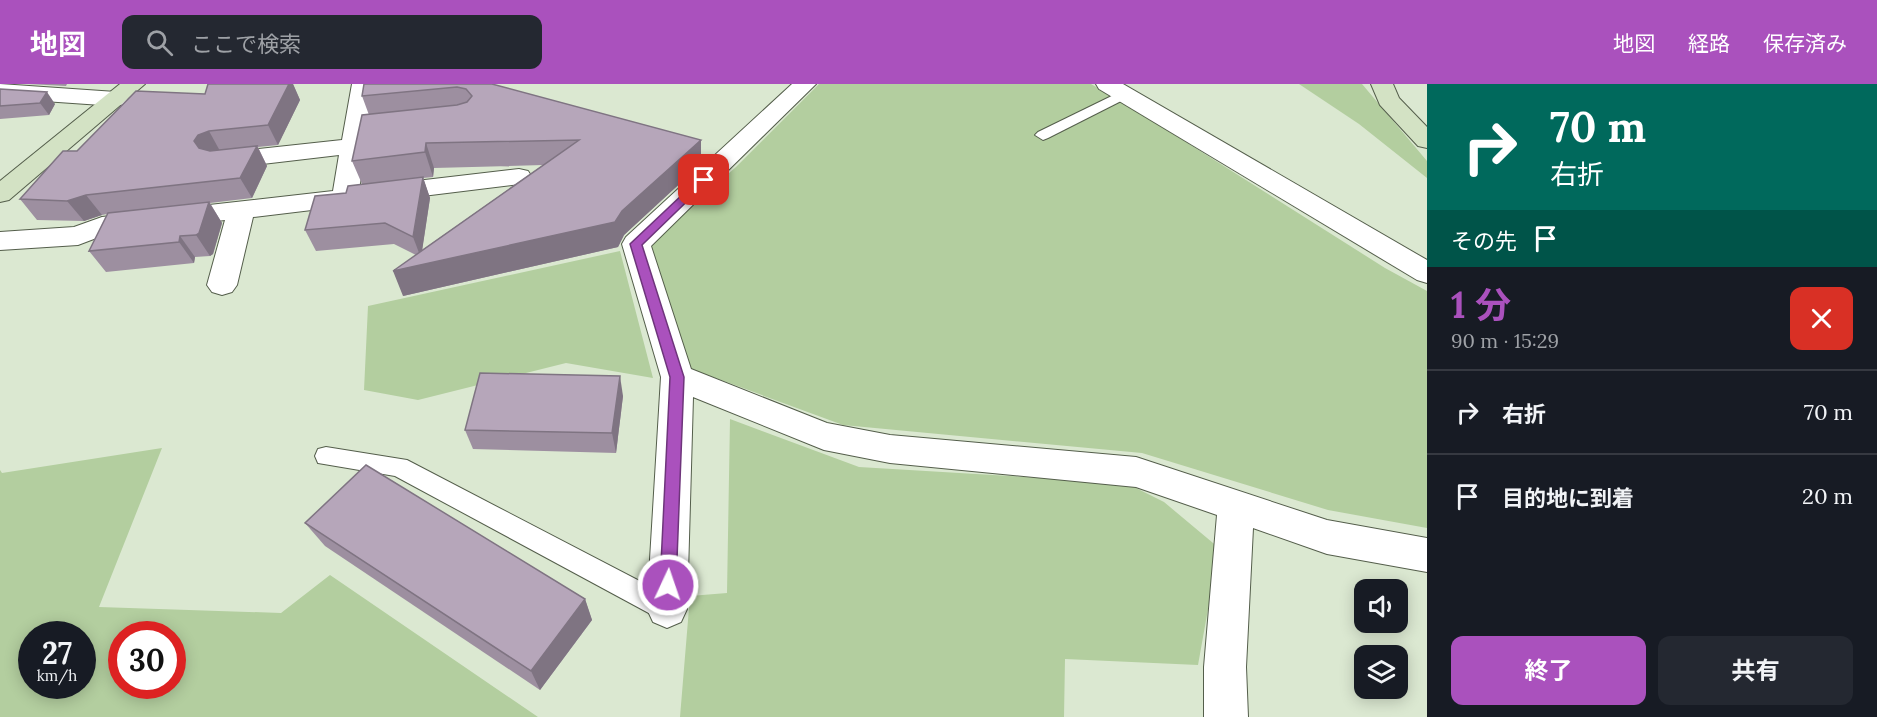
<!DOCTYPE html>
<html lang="ja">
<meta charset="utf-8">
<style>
:root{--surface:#171b24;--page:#242831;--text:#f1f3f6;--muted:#9ea1a6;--line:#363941;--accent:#aa51bd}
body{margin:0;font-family:Lora,"Noto Sans JP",serif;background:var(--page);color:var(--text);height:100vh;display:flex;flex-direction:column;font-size:22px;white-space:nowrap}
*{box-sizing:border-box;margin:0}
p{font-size:20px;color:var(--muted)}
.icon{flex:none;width:33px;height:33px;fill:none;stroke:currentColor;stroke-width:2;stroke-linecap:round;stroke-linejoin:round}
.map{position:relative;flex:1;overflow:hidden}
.side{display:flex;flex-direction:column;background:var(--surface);width:450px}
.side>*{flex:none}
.hud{background:#00695c;color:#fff;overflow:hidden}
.controls{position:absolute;left:1354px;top:495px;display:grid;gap:12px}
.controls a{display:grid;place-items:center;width:54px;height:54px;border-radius:12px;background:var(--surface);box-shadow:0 3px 15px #0003;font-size:30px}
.speed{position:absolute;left:18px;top:537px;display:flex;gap:12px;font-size:30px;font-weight:700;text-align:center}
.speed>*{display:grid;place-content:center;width:78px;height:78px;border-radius:50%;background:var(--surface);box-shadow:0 3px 15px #0003;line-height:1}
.speed small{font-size:15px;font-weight:400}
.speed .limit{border:9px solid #d22;background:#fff;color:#111}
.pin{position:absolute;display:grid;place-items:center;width:51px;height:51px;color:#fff;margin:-26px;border-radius:12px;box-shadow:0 3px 9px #0006}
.me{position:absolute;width:66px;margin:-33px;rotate:3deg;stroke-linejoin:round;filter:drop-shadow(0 0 4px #0008)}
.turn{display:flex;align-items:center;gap:21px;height:126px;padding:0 24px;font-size:27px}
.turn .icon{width:78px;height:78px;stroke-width:2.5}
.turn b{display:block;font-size:42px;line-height:51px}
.then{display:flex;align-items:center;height:57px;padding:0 24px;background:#0003;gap:12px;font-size:22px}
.round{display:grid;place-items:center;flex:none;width:63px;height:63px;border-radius:12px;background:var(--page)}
.head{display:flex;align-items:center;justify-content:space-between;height:102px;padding:0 24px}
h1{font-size:36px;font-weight:700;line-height:45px;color:var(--accent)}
.primary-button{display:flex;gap:12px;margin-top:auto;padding:12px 24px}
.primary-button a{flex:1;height:69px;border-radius:12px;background:var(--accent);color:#fff;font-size:24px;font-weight:700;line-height:69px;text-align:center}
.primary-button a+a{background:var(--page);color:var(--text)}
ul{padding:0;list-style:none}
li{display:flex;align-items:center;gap:18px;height:84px;padding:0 24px;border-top:2px solid var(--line)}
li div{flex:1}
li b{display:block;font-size:22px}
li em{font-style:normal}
header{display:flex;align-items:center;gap:36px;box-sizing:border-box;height:84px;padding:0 30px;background:var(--accent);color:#fff}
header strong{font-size:28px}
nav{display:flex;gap:33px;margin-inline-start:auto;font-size:21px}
.search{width:420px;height:54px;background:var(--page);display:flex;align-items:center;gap:15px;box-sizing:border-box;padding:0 21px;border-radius:12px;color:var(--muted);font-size:22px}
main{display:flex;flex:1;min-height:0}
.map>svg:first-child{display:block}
</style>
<header>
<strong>地図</strong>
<div class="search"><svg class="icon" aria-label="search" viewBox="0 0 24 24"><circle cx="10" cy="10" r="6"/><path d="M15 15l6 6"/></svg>ここで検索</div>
<nav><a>地図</a><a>経路</a><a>保存済み</a></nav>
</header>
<main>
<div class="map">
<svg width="1427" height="633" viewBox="0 0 1427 633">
<rect width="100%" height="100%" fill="#dbe8d1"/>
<!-- green -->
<g fill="#b3ce9f" fill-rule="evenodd">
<path d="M819 0H1091L1129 22 1385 184 1427 207V444L1328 426 1142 369 843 341 683 282 648 160 736 83Z"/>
<path d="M1299 0H1362L1427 77V94L1359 40Z"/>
<path d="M620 167 653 294 566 279 418 316 364 306 368 222Z"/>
<path d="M730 335 859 383 1126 399 1164 418 1219 464 1198 581 1065 575 1064 633H680L690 512 727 509Z"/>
<path d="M162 364 99 523 281 529 330 491 538 633H0V386L2 389ZM32 550H82V602H32ZM172 550V602H122V550Z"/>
</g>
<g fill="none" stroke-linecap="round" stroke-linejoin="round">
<!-- lane casing -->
<g stroke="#545e4b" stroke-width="2">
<g id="lane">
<path d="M1124 6 1131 10 1129 13 1048 54 1043 56 1035 51 1038 48Z"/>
<path d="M326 363 407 376 676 516 680 525 676 534 667 537 658 534 395 392 318 379 315 372 318 365Z"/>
</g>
</g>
<!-- street casing -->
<g stroke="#545e4b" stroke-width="2">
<g id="street">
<path d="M0 0 116 8 124 10 128 15 124 20 116 22 0 14Z"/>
<path d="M352 0H374L358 114 354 120 345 122 253 133 237 201 232 208 222 211 212 208 207 201 225 136 107 150 78 161 0 166V148L74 143 102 133 333 107 339 71 221 85 212 82 208 77 212 72 221 69 342 56Z"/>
<path d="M792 0H816L651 162 691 285 827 339 890 351 1136 373 1327 436 1427 454V488L1327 470 1253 444 1246 583 1248 633H1204V583L1217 431 1136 403 890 379 824 366 693 313 687 525 681 538 667 544 653 538 647 525 661 293 622 160 626 153Z"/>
<path d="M1096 0H1123L1427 176V199L1417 196 1099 5Z"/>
<path d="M519 85 528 87 532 93 528 99 382 117 373 115 369 109 373 103 382 101Z"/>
</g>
</g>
<!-- secondary casing -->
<g stroke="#545e4b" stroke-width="2">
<g id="secondary">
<path d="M120 0H145L9 116 0 118V97Z"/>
<path d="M1371 0H1393L1399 14 1427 43V64L1418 62 1380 21Z"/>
</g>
</g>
<!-- lane -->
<use href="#lane" fill="#fff" fill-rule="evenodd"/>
<!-- street -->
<use href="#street" fill="#fff" fill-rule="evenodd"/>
<!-- secondary -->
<use href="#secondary" fill="#d3e2c4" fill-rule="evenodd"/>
</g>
<!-- wall -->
<g fill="#9d8fa0" fill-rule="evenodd">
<path d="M27 0H67L66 2Z"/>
<path d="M208 0H293L300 16 278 61 258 63 267 82 252 114 210 119 222 139 213 170 210 172 195 173 194 179 106 188 89 167 107 130 102 131 84 137 37 136 20 115 77 67 205 10Z"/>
<path d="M364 0H492L701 80 624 151 618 163 403 212 416 171 394 160 316 167 305 146 346 109 362 100 352 77 369 31 362 12ZM543 81 422 166 430 114 423 94 433 93 434 84Z"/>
<path d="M0 5 55 20 49 31 0 35Z"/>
<path d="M623 312 616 369 473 365 465 346Z"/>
<path d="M305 439 585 515 592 536 540 606 325 462Z"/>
</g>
<!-- shaded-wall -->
<g fill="#7f7482">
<path d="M289 0H293L300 16 278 61 268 41Z"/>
<path d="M47 8 55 20 49 31 40 19Z"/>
<path d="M209 47 220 67 206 77 194 57 198 51Z"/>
<path d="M701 56V80L624 151 618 163 403 212 393 187Z"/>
<path d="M426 59 434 84 433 93 425 68Z"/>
<path d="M257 62 267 82 252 114 240 94Z"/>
<path d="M423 93 430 114 421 174 413 153Z"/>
<path d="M86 111 102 131 84 137 67 117Z"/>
<path d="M209 118 222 139 213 170 210 172 196 151Z"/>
<path d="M180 152 195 173 194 179 179 158Z"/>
<path d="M620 292 623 312 616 369 612 349Z"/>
<path d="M585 515 592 536 540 606 531 587Z"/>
</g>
<!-- building -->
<g fill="#b6a6ba" stroke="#7f7482" stroke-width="1.5">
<path d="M208 0H289L268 41 209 47 198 51 194 57 199 64 210 67 257 62 240 94 86 111 67 117 20 115 63 67H77L136 7 205 10Z"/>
<path d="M364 0H492L701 56 622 127 615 138 393 187 579 56 426 59 425 68 352 77 362 31 457 21 467 18 472 12 466 5 457 3 362 12Z"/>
<path d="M0 5 47 8 40 19 0 22Z"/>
<path d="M423 93 413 153 385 139 305 146 315 112 346 109 348 102Z"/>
<path d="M209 118 199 149 196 151 180 152 179 158 89 167 108 129Z"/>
<path d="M480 289 620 292 612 349 465 346Z"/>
<path d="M366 381 585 515 531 587 305 439Z"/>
</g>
<!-- route -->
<path fill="#aa51bd" stroke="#6e357b" stroke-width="1.5" d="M704 93 707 94V98L642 161 684 293 676 501 674 507 668 509 662 507 660 501 670 293 630 160 700 94Z"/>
</svg>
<div class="controls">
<a><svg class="icon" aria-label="sound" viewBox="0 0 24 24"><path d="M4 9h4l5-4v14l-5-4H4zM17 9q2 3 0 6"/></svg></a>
<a><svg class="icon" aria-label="layers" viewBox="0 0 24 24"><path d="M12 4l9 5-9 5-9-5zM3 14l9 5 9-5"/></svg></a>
</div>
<div class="speed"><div>27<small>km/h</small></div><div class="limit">30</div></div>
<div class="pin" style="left:704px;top:96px;background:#d93025"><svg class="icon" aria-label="arrive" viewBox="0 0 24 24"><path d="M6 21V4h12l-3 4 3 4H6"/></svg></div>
<svg class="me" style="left:668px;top:501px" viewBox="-20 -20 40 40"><circle r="17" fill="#aa51bd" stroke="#fff" stroke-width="3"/><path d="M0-11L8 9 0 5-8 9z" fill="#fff"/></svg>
</div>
<section class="side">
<div class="hud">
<div class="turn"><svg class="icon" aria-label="right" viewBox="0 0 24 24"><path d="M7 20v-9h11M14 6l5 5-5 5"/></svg><div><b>70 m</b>右折</div></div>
<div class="then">その先<svg class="icon" aria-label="arrive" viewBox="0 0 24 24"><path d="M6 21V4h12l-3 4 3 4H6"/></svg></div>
</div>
<div class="head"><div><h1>1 分</h1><p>90 m · 15:29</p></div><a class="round" style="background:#d93025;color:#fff"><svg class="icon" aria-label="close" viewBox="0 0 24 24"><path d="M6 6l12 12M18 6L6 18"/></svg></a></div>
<ul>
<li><svg class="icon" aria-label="right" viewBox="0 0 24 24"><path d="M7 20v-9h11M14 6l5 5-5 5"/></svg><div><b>右折</b></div><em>70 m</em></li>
<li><svg class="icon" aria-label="arrive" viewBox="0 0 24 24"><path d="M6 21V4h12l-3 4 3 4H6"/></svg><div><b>目的地に到着</b></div><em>20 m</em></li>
</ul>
<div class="primary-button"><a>終了</a><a>共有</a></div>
</section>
</main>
